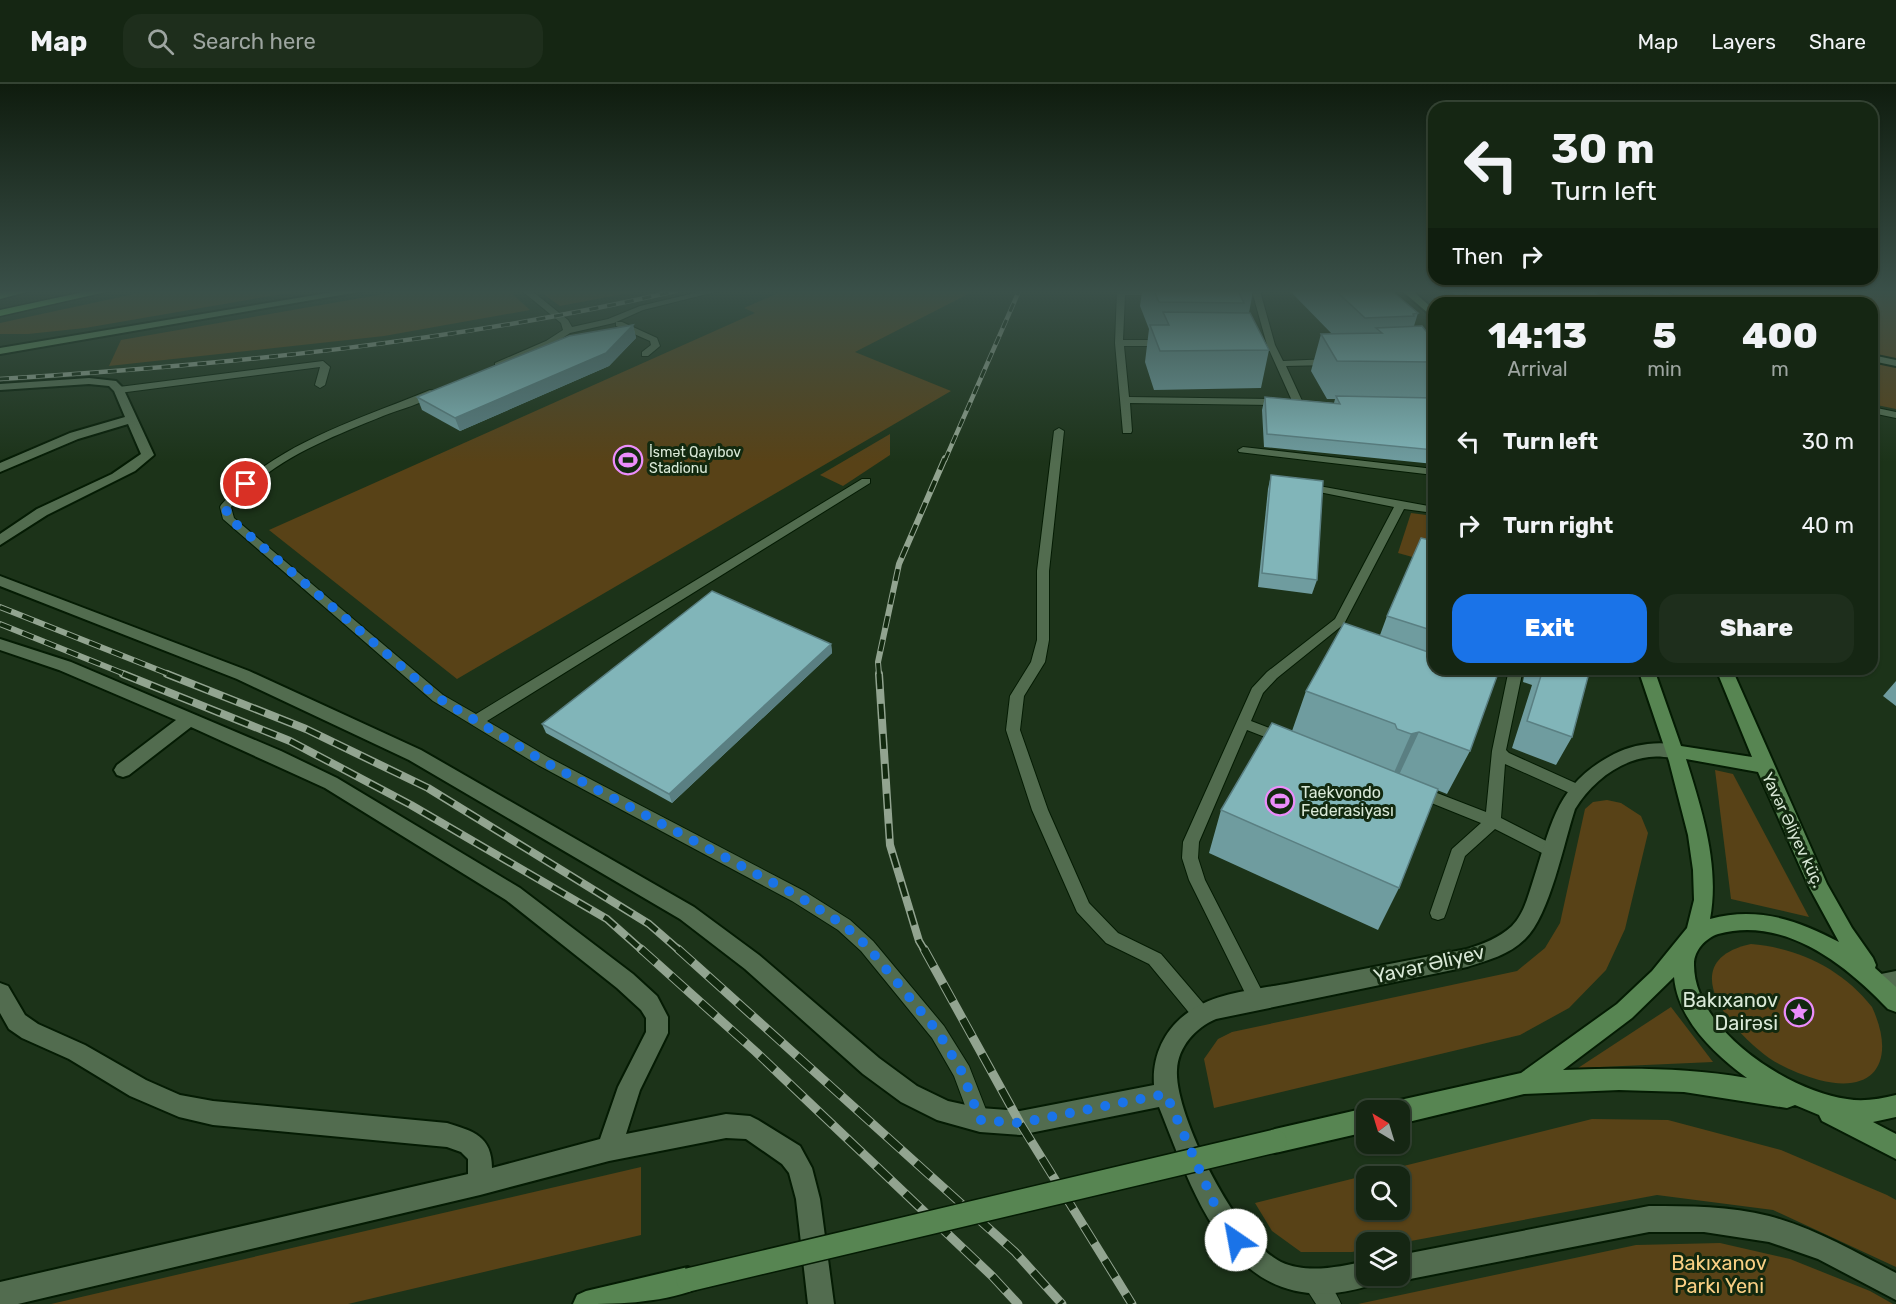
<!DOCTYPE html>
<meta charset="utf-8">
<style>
:root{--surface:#152613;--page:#1e2e1c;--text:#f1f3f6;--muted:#9da5a0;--line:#344333;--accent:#1a73e8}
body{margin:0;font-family:Rubik,sans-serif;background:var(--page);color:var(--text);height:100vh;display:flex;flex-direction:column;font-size:22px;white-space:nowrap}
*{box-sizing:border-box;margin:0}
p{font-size:20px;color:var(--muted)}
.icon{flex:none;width:33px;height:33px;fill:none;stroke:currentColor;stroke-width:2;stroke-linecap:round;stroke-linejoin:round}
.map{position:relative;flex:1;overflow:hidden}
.details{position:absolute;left:1428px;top:213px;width:450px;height:378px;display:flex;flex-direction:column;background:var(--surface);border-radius:18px;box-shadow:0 2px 4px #0004,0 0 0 2px var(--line)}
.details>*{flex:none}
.hud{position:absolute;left:1428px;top:18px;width:450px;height:183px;border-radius:18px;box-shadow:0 2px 4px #0004,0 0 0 2px var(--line);background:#152613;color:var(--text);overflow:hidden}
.needle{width:39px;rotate:322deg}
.controls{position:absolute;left:1356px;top:1016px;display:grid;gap:12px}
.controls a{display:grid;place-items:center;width:54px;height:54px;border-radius:12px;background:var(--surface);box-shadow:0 2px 4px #0004,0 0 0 2px var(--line);font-size:30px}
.pin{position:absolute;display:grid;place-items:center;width:51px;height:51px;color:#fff;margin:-26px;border:3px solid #fff;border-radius:50%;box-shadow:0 2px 6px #0007}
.me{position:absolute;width:66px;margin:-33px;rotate:327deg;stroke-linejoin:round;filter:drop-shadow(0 0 4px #0008)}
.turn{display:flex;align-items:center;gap:21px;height:126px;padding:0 24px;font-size:27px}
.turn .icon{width:78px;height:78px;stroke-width:2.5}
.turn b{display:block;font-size:42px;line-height:51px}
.then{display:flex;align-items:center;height:57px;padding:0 24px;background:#0003;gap:12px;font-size:22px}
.eta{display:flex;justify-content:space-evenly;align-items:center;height:102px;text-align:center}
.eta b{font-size:36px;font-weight:800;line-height:42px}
.button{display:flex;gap:12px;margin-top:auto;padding:12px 24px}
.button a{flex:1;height:69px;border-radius:18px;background:var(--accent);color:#fff;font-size:24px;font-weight:800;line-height:69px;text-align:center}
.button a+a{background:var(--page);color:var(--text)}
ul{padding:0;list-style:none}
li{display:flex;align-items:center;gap:18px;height:84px;padding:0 24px}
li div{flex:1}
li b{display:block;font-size:22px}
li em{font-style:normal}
header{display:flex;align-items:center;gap:36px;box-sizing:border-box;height:84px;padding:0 30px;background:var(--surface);border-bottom:2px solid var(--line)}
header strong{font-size:28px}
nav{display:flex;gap:33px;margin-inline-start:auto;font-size:21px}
.search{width:420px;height:54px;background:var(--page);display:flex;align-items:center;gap:15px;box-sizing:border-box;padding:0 21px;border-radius:18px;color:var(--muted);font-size:22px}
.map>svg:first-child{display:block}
</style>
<header>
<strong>Map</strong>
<div class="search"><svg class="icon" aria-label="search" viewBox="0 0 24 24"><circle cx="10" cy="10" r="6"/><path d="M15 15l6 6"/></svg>Search here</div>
<nav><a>Map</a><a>Layers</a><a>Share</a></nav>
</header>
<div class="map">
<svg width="1896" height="1220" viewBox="0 0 1896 1220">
<rect width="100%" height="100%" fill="#1c3319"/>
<!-- green -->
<g fill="#584217" fill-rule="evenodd">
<path d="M148 207H299L85 244 28 250H0V239Z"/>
<path d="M401 207H509L530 226 384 252 109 282 121 256Z"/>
<path d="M539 207H639L560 222Z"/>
<path d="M783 207H974L855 268 951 307 457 595 269 446 755 229 744 224Z"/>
<path d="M1665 207H1896V325L1872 320V219H1703Z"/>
<path d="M890 350V371L843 402 820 391Z"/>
<path d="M1411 429 1434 432V479L1398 469Z"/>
<path d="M1715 686 1733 690 1809 833 1731 815Z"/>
<path d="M1607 716 1621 719 1641 732 1648 749 1625 845 1606 886 1569 924 1520 951 1214 1024 1204 975 1218 955 1232 948 1517 887 1545 864 1560 839 1585 725 1593 718Z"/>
<path d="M1751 860C1799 864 1842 885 1872 923 1896 975 1877 1011 1819 996 1802 991 1784 984 1769 974 1731 947 1672 877 1751 860Z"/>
<path d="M1671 923 1713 978 1578 984Z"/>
<path d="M1592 1035 1668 1036 1781 1066 1887 1111 1896 1116V1183L1773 1126 1657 1111 1400 1159 1366 1158V1165L1352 1168H1301L1272 1147 1255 1119ZM1366 1092H1400V1125H1366Z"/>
<path d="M641 1083V1151L348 1220H51Z"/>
<path d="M1720 1159 1790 1175 1870 1207 1893 1220H1358L1636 1161Z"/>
</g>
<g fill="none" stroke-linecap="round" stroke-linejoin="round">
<!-- service casing -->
<g stroke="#041b03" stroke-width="2">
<g id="service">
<path d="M522 207H532L568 236 572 243 608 235 640 222 703 207H719L643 226 614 239 570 249 552 261 501 283H495V279L546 257 563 246 561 239Z"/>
<path d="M1117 207 1164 209 1160 211H1125L1123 256H1165L1169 259 1165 262H1124L1129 313 1281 315 1286 318 1281 321 1130 319 1132 347 1131 349H1123L1115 259Z"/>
<path d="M1252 207H1260L1275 261 1283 277 1330 275 1335 278 1330 281 1286 282 1303 319 1301 321 1293 319 1267 261Z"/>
<path d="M616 238H622L657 254 660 262 648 272H642V268L651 261 650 257 616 242Z"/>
<path d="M323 277 330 283 325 301 320 304 315 301 320 283 119 309 114 306 119 303Z"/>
<path d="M430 306 438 308C424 320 400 325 383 332 329 354 269 377 231 423L234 434 443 611 476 630 862 395H870V399L487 637 548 673 804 807 850 836 873 857 944 942 969 982 990 1036 987 1043 980 1046 973 1043 954 992 932 954 861 867 838 846 792 817 538 681 433 617 223 435 220 423 221 421C273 360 358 336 430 306Z"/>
<path d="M1872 323 1896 328V334L1872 329Z"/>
<path d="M1059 344 1064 347 1049 487V556L1045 578 1024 612 1020 646 1048 726 1089 819 1118 849 1161 870 1208 925 1211 931 1208 937 1202 939 1196 937 1149 880 1106 859 1077 828 1032 726 1006 646 1010 612 1031 578 1037 556V487L1054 347Z"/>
<path d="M1243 363 1434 385V391L1239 368 1238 366Z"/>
<path d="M1308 400 1434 423V429L1404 425 1344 540 1277 594 1263 609 1251 637 1288 651 1290 655 1288 659 1283 660 1247 646 1199 758 1198 774 1205 796 1266 915 1263 921 1257 923 1251 921 1189 796 1182 774 1183 758 1252 604 1267 588 1335 535 1394 423 1304 405 1303 403Z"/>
<path d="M1509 585H1523L1506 666 1509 669 1582 702 1584 706 1582 710H1572L1505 680 1501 734 1558 763 1560 767 1558 771 1552 773 1546 771 1495 745 1465 772 1446 829 1444 834 1438 836 1432 834 1430 829 1452 765 1481 739 1414 712 1412 708 1414 704 1419 702 1486 728 1492 667Z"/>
<path d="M1313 1187C1326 1192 1336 1208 1341 1220H1316L1302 1198 1305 1190Z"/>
</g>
</g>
<!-- minor casing -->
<g stroke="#041b03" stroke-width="4">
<g id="minor">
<path d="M1644 207H1661L1694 219H1678Z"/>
<path d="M1872 271 1896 276V282L1872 277Z"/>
<path d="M89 294 116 297 123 304 154 371 135 387 47 431 0 461V450L37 425 112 390 141 370 128 340 78 355 0 388V379L70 349 125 333 114 307 109 302 89 300 0 306V300Z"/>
<path d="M0 492 249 587 421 666 694 823 759 871 879 974 917 1002 948 1017 980 1024 1020 1027 1154 1001C1152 971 1165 944 1190 927 1217 908 1260 905 1291 899 1350 888 1408 876 1467 865 1483 860 1499 854 1512 842 1524 830 1528 812 1533 797 1552 739 1556 700 1614 670 1633 660 1661 656 1681 662L1684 667 1681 672C1670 675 1660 671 1649 673 1618 677 1591 699 1575 725 1564 758 1550 831 1525 855 1509 871 1488 876 1467 883L1216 935C1195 944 1178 963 1177 986 1174 1031 1239 1158 1281 1178 1307 1190 1339 1183 1366 1177V1191H1379L1375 1199C1362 1205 1349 1207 1335 1209 1226 1220 1191 1102 1159 1023L1020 1051 980 1048 937 1036 901 1018 863 990 745 885 680 835 409 676 237 595 0 502Z"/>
<path d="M0 555 71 578 281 667 337 694 520 804 633 890 657 912 668 933V949L640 1006 626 1050 726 1030 750 1032 758 1036 800 1062 812 1084 820 1115 834 1220H808L796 1115 789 1089 782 1080 746 1055 726 1054 609 1077 480 1111 18 1220H0V1198L468 1090V1075L461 1068 447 1063 213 1041 179 1033 130 1012 69 975 22 954 9 945 0 929V899L8 902 25 931 38 940 85 961 146 996 180 1011 213 1017 447 1039C473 1047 492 1052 492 1084L600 1055 618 1003 646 948V934L641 926 617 904 506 816 325 704 191 643 129 691 123 693 117 691 114 686 117 681 176 636 59 586 0 566Z"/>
<path d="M1896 887V907L1879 909 1871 906 1868 899 1871 892Z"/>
<path d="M1649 1122C1689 1122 1730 1122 1769 1132 1814 1144 1855 1168 1896 1189V1216L1818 1175 1769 1158 1704 1148H1649L1400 1197 1390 1191H1400V1171Z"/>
</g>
</g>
<!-- secondary casing -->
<g stroke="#041b03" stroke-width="4">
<g id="secondary">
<path d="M339 207H364L0 270V264Z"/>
<path d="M1402 207H1413L1434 226V234Z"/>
<path d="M1638 585H1654L1681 662 1752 673 1716 585H1732L1827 800 1852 844 1873 874 1876 881 1875 884 1896 903V928L1888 925C1845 880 1785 832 1718 850 1706 854 1694 866 1694 880 1693 945 1788 1007 1847 1015 1863 1018 1880 1015 1896 1011V1033L1873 1038 1896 1050V1075L1822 1037 1819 1031 1795 1021 1787 1024 1684 1008 1619 1006 1524 1010 1400 1040V1026H1389L1392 1020 1400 1016 1521 989 1617 920 1652 887 1687 844 1694 816 1693 786 1688 751 1669 677ZM1686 675 1758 688 1809 803 1839 858C1798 836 1757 822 1710 835 1720 782 1702 726 1686 675ZM1674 893C1678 936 1714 970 1747 994 1686 983 1624 984 1563 986L1632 934Z"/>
<path d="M1366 1024 1370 1026H1366V1048L1275 1069 1267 1065 1263 1057 1267 1049 1275 1045Z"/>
<path d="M688 1183 697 1187 701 1196 697 1205C657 1220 615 1220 573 1220L577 1211 586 1207Z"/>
</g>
</g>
<!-- motorway casing -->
<g stroke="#041b03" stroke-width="3">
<g id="motorway">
<path d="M7 207H30L0 215V209Z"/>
<path d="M88 207H110L0 232V226Z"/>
</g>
</g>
<!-- service -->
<use href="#service" fill="#526c4f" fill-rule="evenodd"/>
<!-- minor -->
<use href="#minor" fill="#526c4f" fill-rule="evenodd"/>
<!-- secondary -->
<use href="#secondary" fill="#578552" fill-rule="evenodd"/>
<!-- motorway -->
<use href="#motorway" fill="#63c058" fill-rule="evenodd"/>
<!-- rail-far3 casing -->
<g stroke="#92a490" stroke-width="4.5">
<g id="rail-far3">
<path d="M0 295C226 281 455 258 676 207"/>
<path d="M945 376 1019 207"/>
</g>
</g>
<!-- rail-far2 casing -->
<g stroke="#92a490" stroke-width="6">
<g id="rail-far2">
<path d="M0 523 171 591"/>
<path d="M0 540 127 591"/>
<path d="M879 591 878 578 899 480 945 374"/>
</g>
</g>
<!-- rail-far1 casing -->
<g stroke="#92a490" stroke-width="8">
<g id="rail-far1">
<path d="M123 590 290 657 411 721 607 835 643 867"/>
<path d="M167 590 306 645 428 704 649 840 680 867"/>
<path d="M879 590 890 761 919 857 925 867"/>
</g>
</g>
<!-- rail casing -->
<g stroke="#92a490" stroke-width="9">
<g id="rail">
<path d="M641 865 756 968 992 1192 1018 1220"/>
<path d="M678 865 1015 1168 1062 1220"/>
<path d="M924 865 1020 1039 1132 1220"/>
</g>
</g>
<!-- rail-far3 -->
<use href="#rail-far3" stroke="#12290f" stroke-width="3" stroke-dasharray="9" stroke-linecap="butt"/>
<!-- rail-far2 -->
<use href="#rail-far2" stroke="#12290f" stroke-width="4" stroke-dasharray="12" stroke-linecap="butt"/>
<!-- rail-far1 -->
<use href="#rail-far1" stroke="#12290f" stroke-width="5" stroke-dasharray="15" stroke-linecap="butt"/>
<!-- rail -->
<use href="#rail" stroke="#12290f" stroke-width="7" stroke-dasharray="20" stroke-linecap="butt"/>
<!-- secondary-bridge casing -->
<g stroke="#041b03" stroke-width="26" stroke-linecap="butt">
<path id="secondary-bridge" d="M688 1196 1275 1057"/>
</g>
<!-- secondary-bridge -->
<use href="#secondary-bridge" stroke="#578552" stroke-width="23"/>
</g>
<!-- wall -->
<g fill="#6f9c9f">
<path d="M1142 207H1253L1249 229 1269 266 1261 304 1154 306 1145 278 1149 245 1140 222Z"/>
<path d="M1290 207H1392L1418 229 1414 242 1434 257V380L1264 363 1262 326 1265 313 1334 319 1335 315H1327L1311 287 1321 250H1332Z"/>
<path d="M1450 207H1593L1609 219H1464Z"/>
<path d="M633 241 636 254 609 282 460 347 422 326 417 313Z"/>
<path d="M1271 391 1317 496 1312 510 1258 503 1268 405Z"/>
<path d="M1434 457V585H1509L1505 592 1493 588 1470 667 1447 710 1437 706 1399 804 1378 846 1209 769 1221 726 1292 647 1306 607 1380 551 1387 532Z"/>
<path d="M831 560 832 569 672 719 546 649 542 640Z"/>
<path d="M1525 585H1590L1572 653 1556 681 1512 664 1532 601 1523 598Z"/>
<path d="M1896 597V622L1883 612Z"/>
</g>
<!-- shaded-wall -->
<g fill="#5a7f82">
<path d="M633 241 636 254 609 282 460 347 455 334Z"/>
<path d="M831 560 832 569 672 719 669 710Z"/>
<path d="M1419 648 1399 691 1392 693 1411 650Z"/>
</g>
<!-- building -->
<g fill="#81b5b9" stroke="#5a7f82" stroke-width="1.5">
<path d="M1154 207H1238L1244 219 1159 218Z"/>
<path d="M1336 207H1392L1418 229 1413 230 1414 232 1365 234Z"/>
<path d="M1462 207H1593L1609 219H1476Z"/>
<path d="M1163 228 1250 229 1269 266 1160 267 1150 241H1169Z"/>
<path d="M633 241 606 269 455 334 417 313 569 252Z"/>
<path d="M1422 242 1434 257V278L1337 277 1321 250 1382 249 1376 244Z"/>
<path d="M1336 312 1434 314V366L1267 350 1265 313 1340 320Z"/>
<path d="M1271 391 1323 397 1317 496 1262 489Z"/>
<path d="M1421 454 1434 457V547L1387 532Z"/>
<path d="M712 507 831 560 669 710 542 640Z"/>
<path d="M1344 539 1434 570V585H1477L1497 592 1470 667 1419 648 1411 650 1397 645 1395 640 1306 607Z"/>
<path d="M1543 585H1590L1572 653 1527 637Z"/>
<path d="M1272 639 1438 705 1399 804 1221 726Z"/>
</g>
<!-- sky -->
<linearGradient id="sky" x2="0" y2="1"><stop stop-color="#0f1c0e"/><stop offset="0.55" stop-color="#3a5049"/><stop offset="1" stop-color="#3a5049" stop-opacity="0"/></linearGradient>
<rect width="1896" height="378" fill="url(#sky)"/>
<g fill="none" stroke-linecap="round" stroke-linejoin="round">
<!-- route -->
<path stroke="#1a73e8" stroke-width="10" stroke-dasharray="0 18" d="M246 400 233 410 225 423 230 435 438 614 543 677 798 812 844 841 867 862 938 948 962 988 980 1036 1020 1039 1166 1010 1221 1135 1236 1156"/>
</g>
<!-- icons -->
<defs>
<g id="stadium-ring" transform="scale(1.5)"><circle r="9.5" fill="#12290f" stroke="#eb8dfb" stroke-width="1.5"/><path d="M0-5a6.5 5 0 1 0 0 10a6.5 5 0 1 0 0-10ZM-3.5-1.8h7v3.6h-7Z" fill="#eb8dfb"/></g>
<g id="sight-ring" transform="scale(1.5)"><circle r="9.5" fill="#12290f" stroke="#eb8dfb" stroke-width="1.5"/><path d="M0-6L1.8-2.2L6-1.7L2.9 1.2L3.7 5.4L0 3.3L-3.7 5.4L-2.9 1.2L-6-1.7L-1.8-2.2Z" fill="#eb8dfb"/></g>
</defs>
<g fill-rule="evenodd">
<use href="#stadium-ring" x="628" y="376"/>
<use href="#stadium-ring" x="1280" y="717"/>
<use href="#sight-ring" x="1799" y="928"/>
</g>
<g text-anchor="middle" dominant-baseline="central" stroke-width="6" stroke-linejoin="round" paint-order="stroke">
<!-- far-poi labels -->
<g font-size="14" fill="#dae9d8" stroke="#12290f" text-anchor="start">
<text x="649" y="368">İsmət Qayıbov<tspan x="649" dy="16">Stadionu</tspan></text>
</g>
<!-- poi labels -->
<g font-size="16" fill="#dae9d8" stroke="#12290f" text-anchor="start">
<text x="1301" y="708">Taekvondo<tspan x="1301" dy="18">Federasiyası</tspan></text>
</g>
<!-- street labels -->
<g font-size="16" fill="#dae9d8" stroke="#12290f">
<text transform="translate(1793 746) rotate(65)">Yavər Əliyev küç.</text>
</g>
<!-- near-street labels -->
<g font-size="20" fill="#dae9d8" stroke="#12290f">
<text transform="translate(1429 880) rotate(-13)">Yavər Əliyev</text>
</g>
<!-- near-poi labels -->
<g font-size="20" fill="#dae9d8" stroke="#12290f" text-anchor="end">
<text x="1778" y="916">Bakıxanov<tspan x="1778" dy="23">Dairəsi</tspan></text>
</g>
<!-- near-park labels -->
<g font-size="20" fill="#f9cf84" stroke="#12290f">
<text x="1719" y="1179">Bakıxanov<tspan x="1719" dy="23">Parkı Yeni</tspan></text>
</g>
</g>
</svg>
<div class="controls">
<a><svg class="needle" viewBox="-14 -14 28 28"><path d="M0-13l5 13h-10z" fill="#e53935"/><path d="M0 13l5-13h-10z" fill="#9da5a0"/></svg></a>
<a><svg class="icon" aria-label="search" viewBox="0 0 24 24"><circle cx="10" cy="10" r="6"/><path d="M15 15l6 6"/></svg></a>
<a><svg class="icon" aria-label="layers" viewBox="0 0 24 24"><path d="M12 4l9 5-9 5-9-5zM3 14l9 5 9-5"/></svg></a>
</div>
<div class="pin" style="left:246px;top:400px;background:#d93025"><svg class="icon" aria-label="arrive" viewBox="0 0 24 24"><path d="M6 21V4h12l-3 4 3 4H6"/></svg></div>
<svg class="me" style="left:1236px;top:1156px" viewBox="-20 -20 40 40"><circle r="19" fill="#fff"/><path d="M0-13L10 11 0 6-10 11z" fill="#1a73e8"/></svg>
<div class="hud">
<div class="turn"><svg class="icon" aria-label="left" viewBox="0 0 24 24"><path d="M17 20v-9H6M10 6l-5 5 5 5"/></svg><div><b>30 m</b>Turn left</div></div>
<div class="then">Then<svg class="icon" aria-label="right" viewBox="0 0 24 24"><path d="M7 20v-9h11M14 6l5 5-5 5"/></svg></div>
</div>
<section class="details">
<div class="eta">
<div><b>14:13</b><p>Arrival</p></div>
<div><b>5</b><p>min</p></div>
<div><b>400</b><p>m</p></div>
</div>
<ul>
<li><svg class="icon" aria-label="left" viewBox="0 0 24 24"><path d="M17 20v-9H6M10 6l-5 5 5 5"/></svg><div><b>Turn left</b></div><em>30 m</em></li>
<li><svg class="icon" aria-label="right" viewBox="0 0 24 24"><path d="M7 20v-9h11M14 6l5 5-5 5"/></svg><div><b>Turn right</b></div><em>40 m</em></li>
</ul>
<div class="button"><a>Exit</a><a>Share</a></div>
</section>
</div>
